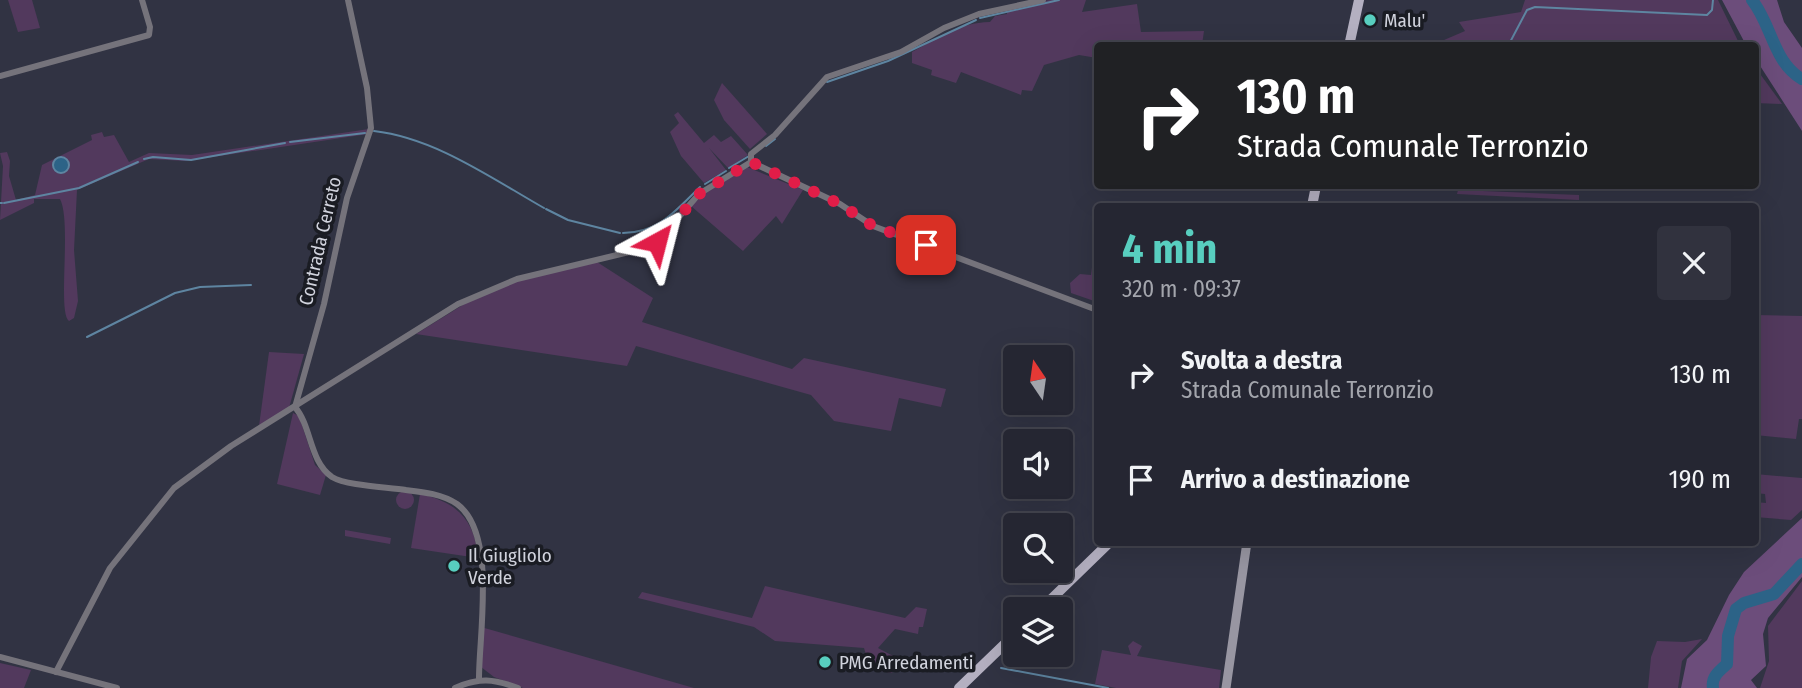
<!DOCTYPE html>
<html lang="it">
<meta charset="utf-8">
<style>
:root{--surface:#252632;--page:#31323e;--text:#f1f3f6;--muted:#a3a5ac;--line:#42434d;--accent:#58cebf}
body{margin:0;font-family:"Fira Sans Condensed",sans-serif;background:var(--page);color:var(--text);height:100vh;display:flex;flex-direction:column;font-size:26px;white-space:nowrap}
*{box-sizing:border-box;margin:0}
p{font-size:23px;color:var(--muted)}
.icon{flex:none;width:38px;height:38px;fill:none;stroke:currentColor;stroke-width:2;stroke-linecap:round;stroke-linejoin:round}
.map{position:relative;flex:1;overflow:hidden}
.drawer{position:absolute;left:1094px;top:203px;width:665px;height:343px;display:flex;flex-direction:column;background:var(--surface);border-radius:7px;box-shadow:0 7px 28px #0002,0 0 0 2px var(--line)}
.drawer>*{flex:none}
.guide{position:absolute;left:1094px;top:42px;width:665px;height:147px;border-radius:7px;box-shadow:0 7px 28px #0002,0 0 0 2px var(--line);background:#202124;color:#fff;overflow:hidden}
.needle{width:46px;rotate:347deg}
.tools{position:absolute;left:1003px;top:345px;display:grid;gap:14px}
.tools a{display:grid;place-items:center;width:70px;height:70px;border-radius:7px;background:var(--surface);box-shadow:0 7px 28px #0002,0 0 0 2px var(--line);font-size:35px}
.pin{position:absolute;display:grid;place-items:center;width:60px;height:60px;color:#fff;margin:-30px;border-radius:14px;box-shadow:0 4px 10px #0006}
.me{position:absolute;width:77px;margin:-38px;rotate:38deg;stroke-linejoin:round;filter:drop-shadow(0 0 5px #0008)}
.turn{display:flex;align-items:center;gap:24px;height:147px;padding:0 28px;font-size:32px}
.turn .icon{width:91px;height:91px;stroke-width:2.5}
.turn b{display:block;font-size:49px;line-height:60px}
.round{display:grid;place-items:center;flex:none;width:74px;height:74px;border-radius:7px;background:var(--page)}
.head{display:flex;align-items:center;justify-content:space-between;height:119px;padding:0 28px}
h1{font-size:42px;font-weight:700;line-height:52px;color:var(--accent)}
ul{padding:0;list-style:none}
li{display:flex;align-items:center;gap:21px;height:105px;padding:0 28px}
li div{flex:1}
li b{display:block;font-size:26px}
li em{font-style:normal}
.map>svg:first-child{display:block}
</style>
<div class="map">
<svg width="1802" height="688" viewBox="0 0 1802 688">
<rect width="100%" height="100%" fill="#313343"/>
<!-- green -->
<g fill="#52395d">
<path d="M8 0H32L40 28 18 32Z"/>
<path d="M1049 0H1086L1082 12 1137 4 1141 32 1204 31 1202 45 1097 46V58L1079 55 1044 65 1032 91 1022 90 1021 95 961 72 956 83 931 75 932 70 912 63V52C940 37 958 23 990 22L995 16 1007 14V8Z"/>
<path d="M1525 0H1718L1740 45H1506L1507 41 1487 45H1445L1444 40 1465 31 1459 22 1521 12Z"/>
<path d="M1755 67 1782 104 1755 103Z"/>
<path d="M722 83 767 134 750 149 724 120 714 100Z"/>
<path d="M678 112 704 143 714 135 721 142 731 136 748 155 728 168 709 148 726 170 704 183 681 156 670 132 679 123 674 115Z"/>
<path d="M369 129 368 134 186 161 149 159 77 190 74 250 78 301 74 318 69 321C57 312 72 222 60 199H34V203L0 220 3 166 0 153 7 152 10 161 9 176 16 200 35 195 42 165 92 140 91 135 102 132 104 137 114 135 129 162 149 153 192 155Z"/>
<path d="M747 167 803 190 782 224 776 216 743 251 691 206 706 193Z"/>
<path d="M1458 190 1579 195V200L1457 194Z"/>
<path d="M1095 244 1097 245V302L1071 293 1070 283 1080 274 1091 275Z"/>
<path d="M597 262 653 298 642 322 792 369 804 358 946 389 941 407 899 398 891 431 834 421 811 395 636 346 627 366 416 334 466 303 515 282Z"/>
<path d="M1755 315 1802 316V419H1799L1796 439 1755 435Z"/>
<path d="M269 352 304 354 289 408 259 426Z"/>
<path d="M293 413 299 416 315 465 326 475 320 495 277 484Z"/>
<path d="M1755 474 1802 478V510L1791 520 1755 517V502L1766 503 1765 494 1755 493Z"/>
<circle cx="405" cy="500" r="9"/>
<path d="M420 494C457 502 475 520 478 558L411 548Z"/>
<path d="M345 530 391 538 390 544 345 536Z"/>
<path d="M1802 581V688H1760L1769 661 1768 626Z"/>
<path d="M765 586 905 618 916 607 927 609 923 627H919L918 634 895 629 878 648 895 657 892 673 870 669 864 648 775 641 754 627 638 598 642 592 752 618Z"/>
<path d="M481 627 694 688H523L494 677 481 667Z"/>
<path d="M1702 639 1682 661 1678 688H1648L1651 657 1657 641 1685 642Z"/>
<path d="M1133 641 1142 646 1137 656 1221 670 1219 688H1116L1095 684 1102 650 1131 655 1128 646Z"/>
<path d="M0 663 31 670 24 688H0Z"/>
</g>
<!-- forest -->
<g fill="#6c4d7b">
<path d="M1722 0H1777L1784 22 1802 48V131L1755 58V46L1746 45Z"/>
<path d="M1802 518V577L1768 618 1763 634 1766 666 1751 680 1757 688H1681L1687 659 1707 640 1729 595 1744 572Z"/>
</g>
<!-- water -->
<circle fill="#2c6387" stroke="#5e85a1" stroke-width="2" cx="61" cy="165" r="8"/>
<g fill="none" stroke-linecap="round" stroke-linejoin="round">
<!-- stream -->
<g stroke="#5e85a1" stroke-width="2">
<path d="M980 18 1059 0"/>
<path d="M1508 46 1527 10 1535 7 1707 15 1712 10 1713 0"/>
<path d="M827 82 888 61 976 20"/>
<path d="M374 131C435 138 491 178 544 208"/>
<path d="M290 142 365 133"/>
<path d="M766 146 775 139"/>
<path d="M144 159 153 157 191 160 285 143"/>
<path d="M729 168 749 156"/>
<path d="M705 184 726 171"/>
<path d="M0 203H2"/>
<path d="M4 203 79 188 138 162"/>
<path d="M546 209 568 220 620 233"/>
<path d="M623 233C659 233 676 210 700 187"/>
<path d="M87 337 175 293 200 287 251 285"/>
<path d="M1001 668 1108 688"/>
</g>
<!-- river -->
<g stroke="#2c6387" stroke-width="12">
<path d="M1752 0C1772 25 1773 62 1802 79"/>
<path d="M1713 688C1711 677 1719 671 1727 664L1728 636 1736 609 1744 603 1774 594 1802 564"/>
</g>
<!-- street -->
<g stroke="#75737b" stroke-width="6">
<path d="M348 0 367 88 371 128 347 198 324 304 295 407C312 427 309 461 332 477 347 486 387 487 406 490 423 492 442 494 457 504 497 533 479 633 479 678"/>
<path d="M0 76 149 35 150 27 142 0"/>
<path d="M751 162 840 204 873 226 1097 310"/>
<path d="M0 657 117 688"/>
<path d="M56 672 110 568 174 488 231 446 458 304 517 279 646 248 657 242 699 194 751 162V154L775 135 827 77 901 52 944 28 979 14 1043 0"/>
<path d="M455 688C479 677 494 679 518 688"/>
</g>
<!-- secondary -->
<path stroke="#9896a2" stroke-width="9" d="M1226 688 1247 542"/>
<!-- primary -->
<g stroke="#b4b0c1" stroke-width="10">
<path d="M1349 46 1359 0"/>
<path d="M1312 206 1316 186"/>
<path d="M1041 609 1110 542"/>
<path d="M959 688 1015 634"/>
</g>
</g>
<g fill="none" stroke-linecap="round" stroke-linejoin="round">
<!-- route -->
<path stroke="#e11d48" stroke-width="12" stroke-dasharray="0 21.6" d="M657 242 699 194 751 162 840 204 873 226 926 245"/>
</g>
<!-- markers -->
<g fill="#58cebf" stroke="#1a1c23" stroke-width="2.5">
<circle cx="1370" cy="20" r="7"/>
<circle cx="454" cy="566" r="7"/>
<circle cx="825" cy="662" r="7"/>
</g>
<g text-anchor="middle" dominant-baseline="central" stroke-width="7" stroke-linejoin="round" paint-order="stroke">
<!-- poi labels -->
<g font-size="19" fill="#d1d3dd" stroke="#1a1c23" text-anchor="start">
<text x="1384" y="20">Malu'</text>
<text x="468" y="555">Il Giugliolo<tspan x="468" dy="22">Verde</tspan></text>
<text x="839" y="662">PMG Arredamenti</text>
</g>
<!-- street labels -->
<g font-size="19" fill="#d1d3dd" stroke="#1a1c23">
<text transform="translate(320 241) rotate(-77)">Contrada Cerreto</text>
</g>
</g>
</svg>
<div class="tools">
<a><svg class="needle" viewBox="-14 -14 28 28"><path d="M0-13l5 13h-10z" fill="#e53935"/><path d="M0 13l5-13h-10z" fill="#a3a5ac"/></svg></a>
<a><svg class="icon" aria-label="sound" viewBox="0 0 24 24"><path d="M4 9h4l5-4v14l-5-4H4zM17 9q2 3 0 6"/></svg></a>
<a><svg class="icon" aria-label="search" viewBox="0 0 24 24"><circle cx="10" cy="10" r="6"/><path d="M15 15l6 6"/></svg></a>
<a><svg class="icon" aria-label="layers" viewBox="0 0 24 24"><path d="M12 4l9 5-9 5-9-5zM3 14l9 5 9-5"/></svg></a>
</div>
<div class="pin" style="left:926px;top:245px;background:#d93025"><svg class="icon" aria-label="arrive" viewBox="0 0 24 24"><path d="M6 21V4h12l-3 4 3 4H6"/></svg></div>
<svg class="me" style="left:657px;top:242px" viewBox="-20 -20 40 40"><path d="M0-17L14 15 0 8-14 15z" fill="#e11d48" stroke="#fff" stroke-width="4"/></svg>
<div class="guide">
<div class="turn"><svg class="icon" aria-label="right" viewBox="0 0 24 24"><path d="M7 20v-9h11M14 6l5 5-5 5"/></svg><div><b>130 m</b>Strada Comunale Terronzio</div></div>
</div>
<section class="drawer">
<div class="head"><div><h1>4 min</h1><p>320 m · 09:37</p></div><a class="round"><svg class="icon" aria-label="close" viewBox="0 0 24 24"><path d="M6 6l12 12M18 6L6 18"/></svg></a></div>
<ul>
<li><svg class="icon" aria-label="right" viewBox="0 0 24 24"><path d="M7 20v-9h11M14 6l5 5-5 5"/></svg><div><b>Svolta a destra</b><p>Strada Comunale Terronzio</p></div><em>130 m</em></li>
<li><svg class="icon" aria-label="arrive" viewBox="0 0 24 24"><path d="M6 21V4h12l-3 4 3 4H6"/></svg><div><b>Arrivo a destinazione</b></div><em>190 m</em></li>
</ul>
</section>
</div>
